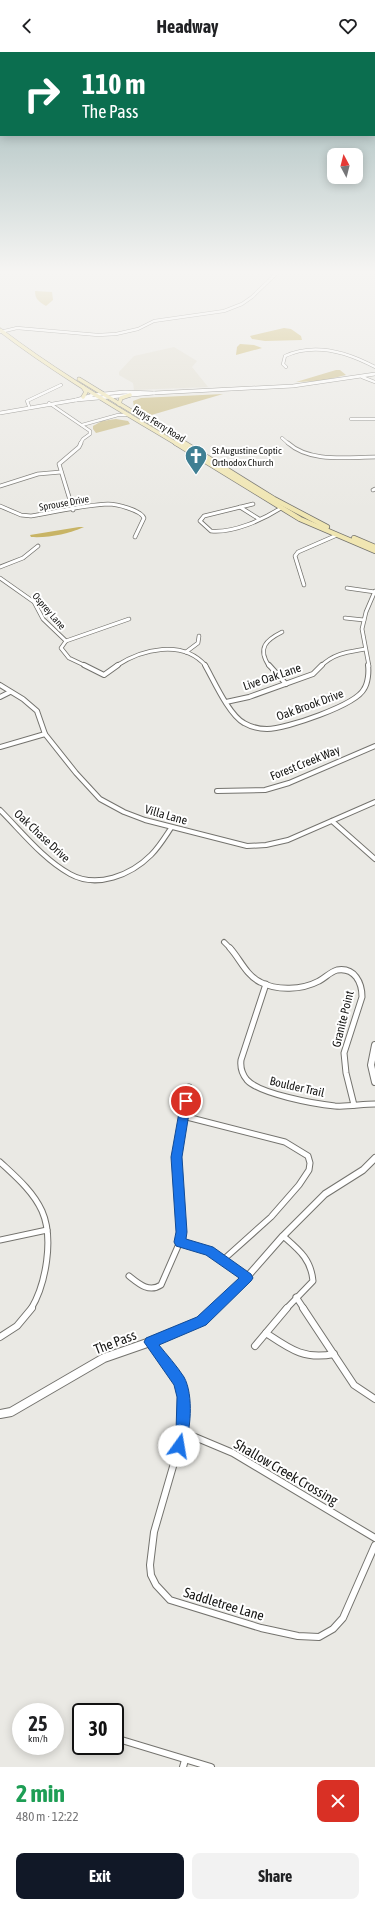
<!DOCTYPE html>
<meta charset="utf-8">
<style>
:root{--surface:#fff;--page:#f2f2f2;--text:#202124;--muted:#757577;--accent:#111827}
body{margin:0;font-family:"Asap Condensed",sans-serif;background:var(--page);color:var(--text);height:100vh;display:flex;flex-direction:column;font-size:15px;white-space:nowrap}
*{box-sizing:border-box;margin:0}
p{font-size:13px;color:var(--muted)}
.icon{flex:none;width:22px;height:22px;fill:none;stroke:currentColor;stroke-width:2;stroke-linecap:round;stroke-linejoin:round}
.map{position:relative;height:1715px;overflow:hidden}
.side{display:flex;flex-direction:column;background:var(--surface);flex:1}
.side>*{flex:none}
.banner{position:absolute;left:0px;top:0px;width:375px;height:84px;box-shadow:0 2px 10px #0003;background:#0b6e4f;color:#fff;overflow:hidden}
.needle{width:26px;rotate:353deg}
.tools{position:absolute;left:327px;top:96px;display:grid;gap:8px}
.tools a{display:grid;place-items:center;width:36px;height:36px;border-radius:8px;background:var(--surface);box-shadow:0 2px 10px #0003;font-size:20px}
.speed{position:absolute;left:12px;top:1651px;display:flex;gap:8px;font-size:20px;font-weight:700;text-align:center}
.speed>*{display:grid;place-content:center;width:52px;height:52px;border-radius:50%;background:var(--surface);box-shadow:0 2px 10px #0003;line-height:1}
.speed small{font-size:10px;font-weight:400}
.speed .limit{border:2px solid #111;border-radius:6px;background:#fff;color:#111}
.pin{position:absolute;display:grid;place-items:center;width:34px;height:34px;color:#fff;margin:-17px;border:2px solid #fff;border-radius:50%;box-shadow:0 1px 4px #0007}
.me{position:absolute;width:44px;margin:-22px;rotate:13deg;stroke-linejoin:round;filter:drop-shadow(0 0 3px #0008)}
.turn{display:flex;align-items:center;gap:14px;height:84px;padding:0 16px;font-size:18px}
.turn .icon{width:52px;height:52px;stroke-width:2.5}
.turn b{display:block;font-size:28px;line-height:34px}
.round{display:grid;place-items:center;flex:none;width:42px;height:42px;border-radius:8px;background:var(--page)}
.headline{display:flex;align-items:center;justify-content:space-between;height:68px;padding:0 16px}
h1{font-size:24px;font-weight:700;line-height:30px;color:#1e9e55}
.action{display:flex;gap:8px;margin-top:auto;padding:8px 16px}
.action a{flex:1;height:46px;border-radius:8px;background:var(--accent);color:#fff;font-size:16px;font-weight:700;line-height:46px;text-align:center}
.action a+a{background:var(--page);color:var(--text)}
header{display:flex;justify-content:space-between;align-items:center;height:52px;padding:0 16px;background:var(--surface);font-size:18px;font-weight:700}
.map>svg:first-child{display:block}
</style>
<header><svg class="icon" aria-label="back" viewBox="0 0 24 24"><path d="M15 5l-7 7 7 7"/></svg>Headway<svg class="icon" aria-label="heart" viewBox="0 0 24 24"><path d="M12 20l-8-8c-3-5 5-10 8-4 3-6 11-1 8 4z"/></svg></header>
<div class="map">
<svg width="375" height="1715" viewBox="0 0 375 1715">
<rect width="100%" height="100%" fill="#eae9e4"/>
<!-- built -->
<path fill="#e1ded1" d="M174 295 197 309 192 315 208 335 134 338 133 331 119 323V320L134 304Z"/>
<!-- green -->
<g fill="#cabc84">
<path d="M336 318H340L346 323 321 329 296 330Z"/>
<path d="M223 342 148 364 134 355 133 349 141 346Z"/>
<path d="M116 367 128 369 130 372 96 381 93 377V374L102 369Z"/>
</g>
<!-- water -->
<g fill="#c8b465">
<path d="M35 239 52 240 53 248 46 254C39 250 35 247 35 239Z"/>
<path d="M284 276 291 277 301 284 302 288 265 289 252 287 250 284Z"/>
<path d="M240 292 254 293 262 296 236 303 237 295Z"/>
<path d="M79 475H84C68 482 49 486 31 485L30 483Z"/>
</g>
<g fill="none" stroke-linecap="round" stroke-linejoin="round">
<!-- minor-far4 casing -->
<g stroke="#74736e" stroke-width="3.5">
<g id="minor-far4">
<path d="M0 280 17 276 98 283 116 282 138 277 154 269 224 259 242 252 252 245 280 218"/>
<path d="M286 315 283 312 285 304C315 290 347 300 375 315"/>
<path d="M362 325 375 330"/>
<path d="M49 351 90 379V382L83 387 80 392"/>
<path d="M29 354 27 349 61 333"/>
<path d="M351 367H375"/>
<path d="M82 373 118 363H130"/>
<path d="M282 386 289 392"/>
</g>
</g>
<!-- minor-far3 casing -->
<g stroke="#74736e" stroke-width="4.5">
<g id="minor-far3">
<path d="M288 391C310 411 348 405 375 405"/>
<path d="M0 434 38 422 61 420"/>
<path d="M373 438 375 437"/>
<path d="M253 452 204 464 200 469 211 479C234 481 262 468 281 456"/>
<path d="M0 454 21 463 31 464C56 460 83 453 108 452 116 452 141 458 144 466L135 485"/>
<path d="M240 455 259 467"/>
<path d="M73 458 59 412 79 395 81 391"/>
<path d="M0 515 23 506 38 494"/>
<path d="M0 526 34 550 43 567 66 589"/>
<path d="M304 533 295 504 298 500 337 483"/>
<path d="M347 536 375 540"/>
<path d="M345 566 364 568"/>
<path d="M186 600 198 591 199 584"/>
<path d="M86 614 69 606 61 596 66 589 129 567"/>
<path d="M116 614C142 597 183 587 206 614"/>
<path d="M269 614C257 596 266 588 282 580"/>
<path d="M321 614C334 601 348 600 365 597"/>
<path d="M369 614 362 577 366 560 375 539"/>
</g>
</g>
<!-- minor-far2 casing -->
<g stroke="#74736e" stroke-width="6">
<g id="minor-far2">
<path d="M84 613 104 623 118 613"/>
<path d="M205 613C214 629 229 663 244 671 251 675 259 677 267 677 286 677 356 653 364 637 368 631 369 620 368 613"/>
<path d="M269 613 286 632"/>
<path d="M0 633 23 647 37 659 45 682 76 721 100 747 124 760 145 768 247 794 266 793 288 788 375 750"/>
<path d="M0 645 10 640"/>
<path d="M226 650 249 645 313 622 322 613"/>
<path d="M0 695 45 682"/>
<path d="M217 739 265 738 289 731 375 694"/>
<path d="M0 758C22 780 43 807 70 822 97 837 131 823 151 803 159 795 165 785 171 776"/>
<path d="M332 769 375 807"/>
<path d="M224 890 231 897"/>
</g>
</g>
<!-- minor-far1 casing -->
<g stroke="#74736e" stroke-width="7">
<g id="minor-far1">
<path d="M230 896C240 907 246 923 260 930 277 939 302 938 319 929 325 926 330 920 337 918 355 915 362 931 362 945L344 1001 346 1021 354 1053"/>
<path d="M266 932 241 1008C240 1016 242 1022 247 1028 260 1042 315 1052 335 1054 348 1055 362 1052 375 1052"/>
<path d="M183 1064 285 1090 308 1104 310 1111 309 1118 299 1133 271 1165 223 1208"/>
<path d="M0 1110C15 1124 33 1139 42 1159 54 1186 46 1232 31 1257"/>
<path d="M283 1184C299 1198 311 1207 313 1229L286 1257"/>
<path d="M0 1188 47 1178"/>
<path d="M180 1190 209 1199 247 1225"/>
<path d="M129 1224C139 1232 149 1241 161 1233L182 1185 176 1105 189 1035"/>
<path d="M296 1245 304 1257"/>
</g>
</g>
<!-- minor casing -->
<g stroke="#74736e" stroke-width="8">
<g id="minor">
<path d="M303 1256 354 1333 375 1347"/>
<path d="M266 1281C290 1297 304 1308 334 1302"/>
<path d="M0 1285 17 1274 32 1256"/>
<path d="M150 1290 179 1330 183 1345V1380L154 1480 150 1513 151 1523 156 1533 170 1548 261 1576 298 1584 319 1585 333 1577 343 1566 375 1493"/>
<path d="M255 1294 287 1256"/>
<path d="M183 1380 233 1401 375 1486"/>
<path d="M115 1686 211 1715"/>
<path d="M183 1715 185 1708"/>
</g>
</g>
<!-- tertiary-far2 casing -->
<g stroke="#74736e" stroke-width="4">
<g id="tertiary-far2">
<path d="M125 340 154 341 76 348 93 343Z"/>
<path d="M154 341 293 334 375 322"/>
<path d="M0 361 76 348"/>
</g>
</g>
<!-- tertiary-far1 casing -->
<g stroke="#74736e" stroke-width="8">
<g id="tertiary-far1">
<path d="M375 993 371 1013 375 1030"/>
<path d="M214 1257 247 1225 283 1184 325 1142 363 1118 375 1106"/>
</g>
</g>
<!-- tertiary casing -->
<g stroke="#74736e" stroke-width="10">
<path id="tertiary" d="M0 1362 11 1360 104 1306 150 1290 201 1269 215 1256"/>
</g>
<!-- secondary-far1 casing -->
<g stroke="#74736e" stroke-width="4.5">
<g id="secondary-far1">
<path d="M0 278C56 321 117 356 177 392"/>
<path d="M79 327 185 392"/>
<path d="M83 335 86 340 83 345"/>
<path d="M119 352 121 346 130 343"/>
</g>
</g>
<!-- secondary casing -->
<g stroke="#74736e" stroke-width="6">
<g id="secondary">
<path d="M176 391 300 467 375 499"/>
<path d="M184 391 274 447 327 475"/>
<path d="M354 486 375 495"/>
</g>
</g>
<!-- minor-far4 -->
<use href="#minor-far4" stroke="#fff" stroke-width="2.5"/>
<!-- minor-far3 -->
<use href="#minor-far3" stroke="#fff" stroke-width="3"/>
<!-- minor-far2 -->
<use href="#minor-far2" stroke="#fff" stroke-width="4"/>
<!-- minor-far1 -->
<use href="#minor-far1" stroke="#fff" stroke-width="5"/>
<!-- minor -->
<use href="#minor" stroke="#fff" stroke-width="6"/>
<!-- tertiary-far2 -->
<use href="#tertiary-far2" stroke="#fff" stroke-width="3"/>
<!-- tertiary-far1 -->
<use href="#tertiary-far1" stroke="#fff" stroke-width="6"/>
<!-- tertiary -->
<use href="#tertiary" stroke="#fff" stroke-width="8"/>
<!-- secondary-far1 -->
<use href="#secondary-far1" stroke="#f0e6b2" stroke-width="3.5"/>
<!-- secondary -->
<use href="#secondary" stroke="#f0e6b2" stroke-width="4.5"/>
</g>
<!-- sky -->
<linearGradient id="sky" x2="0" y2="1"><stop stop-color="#9bb4b4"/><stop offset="0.48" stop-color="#f6f5f3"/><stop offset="1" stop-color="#f6f5f3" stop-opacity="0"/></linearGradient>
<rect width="375" height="458" fill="url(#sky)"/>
<!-- route -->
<path fill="#1a73e8" stroke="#114b97" d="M186 1044 190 1046 191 1049 182 1105 187 1180 186 1187 213 1195 251 1222 253 1226 251 1229 206 1273 159 1293C167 1303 177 1314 184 1325 194 1343 191 1380 183 1399L179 1401 174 1399 172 1394 176 1380 177 1345 174 1333 144 1290 146 1286 197 1265 239 1226 206 1203 176 1194 174 1190 176 1180 171 1105 181 1049 183 1046Z"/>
<!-- icons -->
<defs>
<g id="church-pin" transform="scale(1.15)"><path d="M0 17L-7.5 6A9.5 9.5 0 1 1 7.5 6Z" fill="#3f7f93" stroke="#fff"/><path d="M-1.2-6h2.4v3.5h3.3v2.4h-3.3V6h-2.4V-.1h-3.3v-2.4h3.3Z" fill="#fff"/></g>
</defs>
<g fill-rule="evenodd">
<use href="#church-pin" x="196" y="404"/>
</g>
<g text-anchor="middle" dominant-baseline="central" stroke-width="4" stroke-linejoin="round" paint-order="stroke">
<!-- far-street labels -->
<g font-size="10" fill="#171715" stroke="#fff">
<text transform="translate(159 372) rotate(32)">Furys Ferry Road</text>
<text transform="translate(64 451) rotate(-10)">Sprouse Drive</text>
<text transform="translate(49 559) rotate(49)">Osprey Lane</text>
</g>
<!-- far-poi labels -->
<g font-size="10" fill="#171715" stroke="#fff" text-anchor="start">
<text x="212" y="398">St Augustine Coptic<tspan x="212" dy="12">Orthodox Church</tspan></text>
</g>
<!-- street labels -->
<g font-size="12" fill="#171715" stroke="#fff">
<text transform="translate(272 625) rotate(-19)">Live Oak Lane</text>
<text transform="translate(310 653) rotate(-20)">Oak Brook Drive</text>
<text transform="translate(305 711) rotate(-22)">Forest Creek Way</text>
<text transform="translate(166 763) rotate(16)">Villa Lane</text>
<text transform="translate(42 784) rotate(43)">Oak Chase Drive</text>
<text transform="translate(343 967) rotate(-76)">Granite Point</text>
<text transform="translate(297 1035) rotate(13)">Boulder Trail</text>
</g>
<!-- near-street labels -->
<g font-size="14" fill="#171715" stroke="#fff">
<text transform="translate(115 1290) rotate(-21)">The Pass</text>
<text transform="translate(286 1420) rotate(30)">Shallow Creek Crossing</text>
<text transform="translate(224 1552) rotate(17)">Saddletree Lane</text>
</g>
</g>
</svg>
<div class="tools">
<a><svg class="needle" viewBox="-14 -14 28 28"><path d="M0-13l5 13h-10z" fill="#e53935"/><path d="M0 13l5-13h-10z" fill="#757577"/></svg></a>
</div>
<div class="speed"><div>25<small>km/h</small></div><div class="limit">30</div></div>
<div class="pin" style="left:186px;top:1049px;background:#d93025"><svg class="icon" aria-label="arrive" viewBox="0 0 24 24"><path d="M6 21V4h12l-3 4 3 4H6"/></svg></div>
<svg class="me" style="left:179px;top:1394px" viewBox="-20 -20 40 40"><circle r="19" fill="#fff"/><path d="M0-13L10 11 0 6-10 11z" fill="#1a73e8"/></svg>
<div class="banner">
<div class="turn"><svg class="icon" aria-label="right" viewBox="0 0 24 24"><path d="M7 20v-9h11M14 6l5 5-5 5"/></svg><div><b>110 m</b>The Pass</div></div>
</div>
</div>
<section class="side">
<div class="headline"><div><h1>2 min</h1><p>480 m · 12:22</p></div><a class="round" style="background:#d93025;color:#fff"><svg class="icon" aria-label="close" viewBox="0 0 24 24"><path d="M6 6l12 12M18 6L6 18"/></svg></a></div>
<div class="action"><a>Exit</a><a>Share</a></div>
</section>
